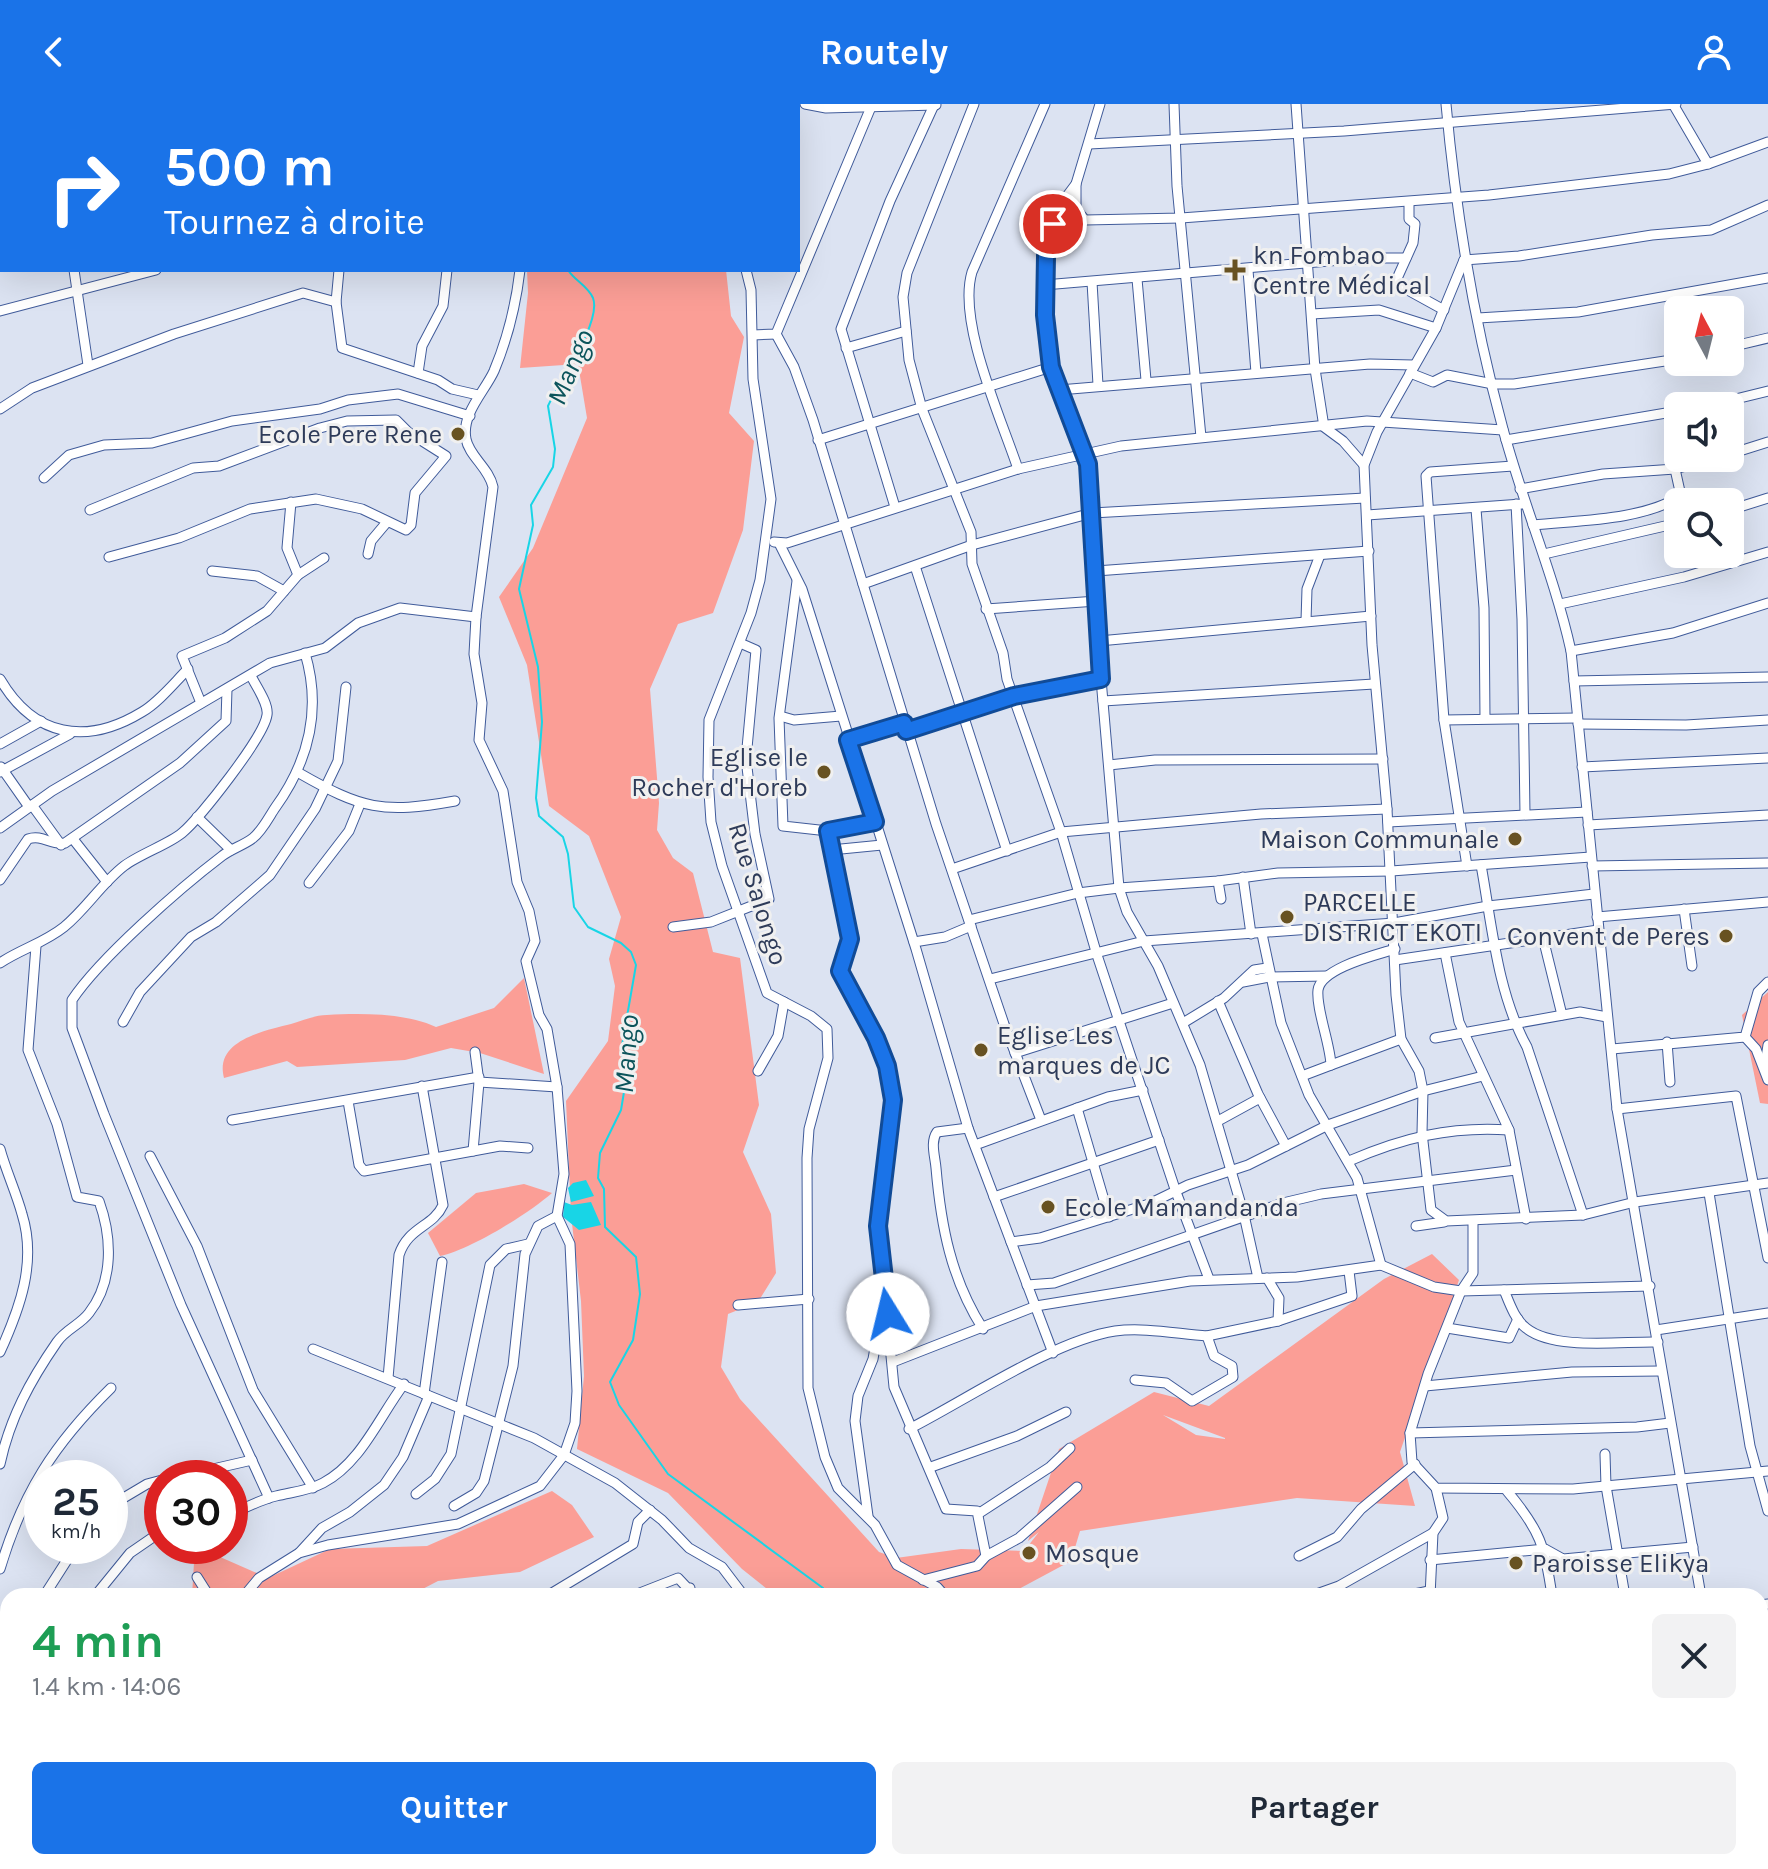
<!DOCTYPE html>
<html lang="fr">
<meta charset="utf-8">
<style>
:root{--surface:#fff;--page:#f2f2f3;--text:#1f2937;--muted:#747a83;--accent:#1a73e8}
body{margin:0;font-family:Karla,sans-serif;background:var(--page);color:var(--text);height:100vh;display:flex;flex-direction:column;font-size:30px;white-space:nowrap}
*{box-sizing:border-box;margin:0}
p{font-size:26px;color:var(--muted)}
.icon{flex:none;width:44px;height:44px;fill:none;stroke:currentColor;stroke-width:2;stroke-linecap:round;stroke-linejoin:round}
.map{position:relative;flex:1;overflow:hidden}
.side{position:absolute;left:0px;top:1484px;width:1768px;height:282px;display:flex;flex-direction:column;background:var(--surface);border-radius:24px 24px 0 0;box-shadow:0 8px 32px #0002}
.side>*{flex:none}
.banner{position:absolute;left:0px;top:0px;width:800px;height:168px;box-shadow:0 8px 32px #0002;background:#1a73e8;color:#fff;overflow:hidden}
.needle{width:52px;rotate:353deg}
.fabs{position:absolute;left:1664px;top:192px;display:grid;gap:16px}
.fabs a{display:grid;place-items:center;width:80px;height:80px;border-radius:12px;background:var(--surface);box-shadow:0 8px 32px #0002;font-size:40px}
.speed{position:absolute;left:24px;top:1356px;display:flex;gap:16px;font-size:40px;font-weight:700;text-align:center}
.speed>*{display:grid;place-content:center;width:104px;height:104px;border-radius:50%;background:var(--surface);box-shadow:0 8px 32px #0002;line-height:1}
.speed small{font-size:20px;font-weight:400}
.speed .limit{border:12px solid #d22;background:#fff;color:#111}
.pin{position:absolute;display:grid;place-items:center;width:68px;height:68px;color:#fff;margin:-34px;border:4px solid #fff;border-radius:50%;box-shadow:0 2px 8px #0007}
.me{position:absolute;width:88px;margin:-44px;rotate:351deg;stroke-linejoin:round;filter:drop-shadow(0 0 6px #0008)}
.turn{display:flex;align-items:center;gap:28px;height:168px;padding:0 32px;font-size:36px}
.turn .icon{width:104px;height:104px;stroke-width:2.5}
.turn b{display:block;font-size:56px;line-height:68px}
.round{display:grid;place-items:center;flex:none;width:84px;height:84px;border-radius:12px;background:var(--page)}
.overview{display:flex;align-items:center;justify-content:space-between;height:136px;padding:0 32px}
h1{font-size:48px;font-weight:700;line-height:60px;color:#1e9e55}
.button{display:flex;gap:16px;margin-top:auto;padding:16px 32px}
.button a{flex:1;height:92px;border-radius:12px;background:var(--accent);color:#fff;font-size:32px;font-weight:700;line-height:92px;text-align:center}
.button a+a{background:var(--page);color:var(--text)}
header{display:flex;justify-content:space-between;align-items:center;height:104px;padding:0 32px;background:var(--accent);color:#fff;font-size:36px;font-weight:700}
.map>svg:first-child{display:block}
</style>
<header><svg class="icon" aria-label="back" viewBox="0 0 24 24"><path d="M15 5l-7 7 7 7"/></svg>Routely<svg class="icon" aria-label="person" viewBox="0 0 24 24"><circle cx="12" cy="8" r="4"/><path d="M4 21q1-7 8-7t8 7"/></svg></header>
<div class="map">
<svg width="1768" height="1765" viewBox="0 0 1768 1765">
<rect width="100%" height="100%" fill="#dce3f2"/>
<!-- green -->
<g fill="#fb9e96" fill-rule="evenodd">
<path d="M527 166H726L731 212 744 233 729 309 754 337 743 426 713 509 678 520 650 585 659 699 657 726 673 754 693 769 713 848 740 854 759 1001 743 1048 771 1110 776 1169 758 1198 728 1210 721 1263 740 1295 879 1448 896 1454 961 1445 1024 1447 1039 1428 1028 1437 1059 1345 1154 1288 1209 1302 1384 1175 1432 1150 1459 1176 1400 1348 1415 1402 1297 1394 1080 1427 1071 1457 1006 1492H776L742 1465 668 1389 577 1345 584 1272 581 1197 571 1111 566 997 608 937 615 882 609 855 621 813 589 732 549 702 527 561 499 493 533 444 587 314 578 260 520 264 528 189ZM1163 1311 1225 1334V1335L1196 1331Z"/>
<path d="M524 874 544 970 480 949 451 944 405 956 297 963 287 957 224 974C214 936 264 927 291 920 302 917 315 911 327 911 361 909 406 909 436 923L494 904Z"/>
<path d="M1768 888V1000L1760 999 1742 911Z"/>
<path d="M524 1080 552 1089C528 1110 470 1146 440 1152L428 1129 476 1089Z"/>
<path d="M552 1387 572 1401 594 1433 520 1468 438 1477 409 1492H192L195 1442 268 1474 330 1445 427 1442Z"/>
<path d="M1000 1758H1086L1091 1765H995Z"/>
</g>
<!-- water -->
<g fill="#18d5e6">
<path d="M586 1076 594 1092 571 1098 568 1084 573 1079Z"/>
<path d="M564 1098 572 1101 591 1098 601 1121 579 1126 563 1113Z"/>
</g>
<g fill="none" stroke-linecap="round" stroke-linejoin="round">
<!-- stream -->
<g stroke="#18d5e6" stroke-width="2">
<path d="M654 2V0"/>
<path d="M568 166C574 176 588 182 593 194 602 218 558 280 548 302L555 345 553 363 531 401 533 421 519 485 538 563 542 618 536 694 539 712 563 733 568 750 574 803 588 823 621 839 631 848 636 861 621 947 626 976 621 1006 600 1049 598 1074 604 1085 605 1123 636 1153 640 1190 633 1236 610 1278 619 1301 668 1370 823 1484 828 1492"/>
<path d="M950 1758 952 1765"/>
<path d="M829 1765 833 1758"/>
</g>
<!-- minor casing -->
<g stroke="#405b9a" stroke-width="11">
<g id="minor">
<path d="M197 0 198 2"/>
<path d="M805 0 826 4 936 1"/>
<path d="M974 0 907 169 903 193 909 256 922 305 971 428 972 460 1003 549 1007 575 1061 728 1097 851 1176 1088 1209 1175"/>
<path d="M1100 0 1076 80 1061 100 1053 120 1044 181 1051 263 1078 330 1091 379 1101 575 1119 784 1127 808 1158 862 1200 961 1244 1111 1258 1174"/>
<path d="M1174 0 1177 82 1201 333"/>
<path d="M1296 0 1315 265 1324 323 1343 337 1364 361"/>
<path d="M1446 0C1456 110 1474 219 1503 325 1523 400 1554 471 1571 547L1617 1005 1701 1492"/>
<path d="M1673 0 1708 60"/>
<path d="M64 2 72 0"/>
<path d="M480 2V0"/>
<path d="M534 2V0"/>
<path d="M560 2 561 0"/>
<path d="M608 2 610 0"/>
<path d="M756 2 757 0"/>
<path d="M0 29H2"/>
<path d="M1089 40 1344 27 1676 0"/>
<path d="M0 63 2 62"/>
<path d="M1076 80V105L1085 116 1181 114 1489 91 1669 70 1708 60 1768 38"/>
<path d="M1409 98V115L1415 120 1413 139 1395 179 1444 206"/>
<path d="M0 111H2"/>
<path d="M1464 156 1436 224 1377 328 1364 361 1372 541 1387 705 1396 891 1401 935 1419 967 1423 987 1422 1029 1431 1106 1446 1117 1583 1111 1635 1098 1768 1079"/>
<path d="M1464 156 1519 152 1652 131 1711 126 1768 101"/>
<path d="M0 160 2 159"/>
<path d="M74 166 88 261"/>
<path d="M339 166 336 198 342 244 438 276 452 285 478 291"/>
<path d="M746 166 751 186 753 275 771 395 760 476 751 509 709 616 708 673 711 718 722 762 767 889 811 912 827 925 828 954 809 1025 807 1054 808 1284 825 1353 838 1384 875 1421 897 1461 937 1483 945 1492"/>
<path d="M1248 166 1256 269"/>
<path d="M1137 175 1146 276"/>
<path d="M1092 178 1098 281"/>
<path d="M1044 181 1365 154H1406"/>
<path d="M0 207 156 166"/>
<path d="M1312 210 1379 206 1436 224"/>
<path d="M1478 214 1578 208 1768 174"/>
<path d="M776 230 794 263 813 316 936 720 1004 920 1041 1016"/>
<path d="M753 231 776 230 871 3"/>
<path d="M1730 243 1768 234"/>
<path d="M846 244 906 227"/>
<path d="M418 269 422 242 443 202 447 166"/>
<path d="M1410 269 1433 278 1447 271 1493 280H1514L1678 255"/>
<path d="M1059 286 1370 260 1413 261"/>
<path d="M1707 302 1768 287"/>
<path d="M0 305 32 284 174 230 303 189 336 198"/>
<path d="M818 336 1051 263"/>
<path d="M1506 336 1678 307"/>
<path d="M1730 350 1768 338"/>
<path d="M1018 365C1001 314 957 218 972 168L1045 0"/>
<path d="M44 374 69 351 104 341 152 339 232 317 320 305 348 296 398 290 470 312"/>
<path d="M1520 385 1603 370 1675 365 1715 354"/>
<path d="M291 398 287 444 298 471"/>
<path d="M1516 400 1522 515 1525 710"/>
<path d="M895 403 841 225 890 97 934 1"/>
<path d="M1476 405 1484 504 1485 614"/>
<path d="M90 406 193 364 219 362 320 324 347 317 396 316 408 328 446 352 415 389 411 421 406 426 362 405 316 395 250 405 179 434 109 453"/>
<path d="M1730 406 1768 394"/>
<path d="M1367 411 1522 400"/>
<path d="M1533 421C1579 416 1640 417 1681 392L1675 365"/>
<path d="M774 438 787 439 1018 365 1121 342 1367 317 1503 326"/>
<path d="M779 439 802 485 916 845 968 1024 1053 1249"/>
<path d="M368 450 371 437 387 418"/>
<path d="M1544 450 1678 419"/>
<path d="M915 462 1007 747"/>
<path d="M212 467 257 472 284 487"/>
<path d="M1096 467 1369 447"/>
<path d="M797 477 779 614 783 722 828 727 875 718"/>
<path d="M863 480 972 441 1092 409 1365 394"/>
<path d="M1560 500 1684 473 1768 448"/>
<path d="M986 505 1097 497"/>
<path d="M1306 517 1307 485 1320 451"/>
<path d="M1099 537 1371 512"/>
<path d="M1571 547 1673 529 1768 499"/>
<path d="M0 575C34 633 86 642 142 608 159 598 174 579 188 565"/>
<path d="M1574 577 1768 573"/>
<path d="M1103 597 1374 580"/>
<path d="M201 599 182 552 225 534 267 507 298 471 324 454"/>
<path d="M780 612 794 616 841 612"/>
<path d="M1444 616 1577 614"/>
<path d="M1578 620 1686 621 1768 616"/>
<path d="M906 627 1014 592 1101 575"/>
<path d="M848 636 904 619"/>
<path d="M0 640 41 617"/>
<path d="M1109 661 1155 656 1383 655"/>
<path d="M1 663 29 703"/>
<path d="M1582 663 1768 654"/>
<path d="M0 668 70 630"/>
<path d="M299 669C362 705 382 710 455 697"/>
<path d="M32 701 61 741"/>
<path d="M197 713 231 746"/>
<path d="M1388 718 1587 708"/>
<path d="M1588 721 1768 711"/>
<path d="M0 724 52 687 270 559 325 544 358 519 400 504 476 513"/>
<path d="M828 727 850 835 840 867 876 934 887 962 893 996 878 1122 884 1193 873 1255 858 1292 855 1317 868 1412"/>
<path d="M73 735 107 778"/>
<path d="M831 746 882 741"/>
<path d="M1481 761C1492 821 1497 888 1527 943L1583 1111"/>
<path d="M1467 762 1444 616 1426 372 1430 368 1513 362"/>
<path d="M1592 762 1768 759"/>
<path d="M952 765 1061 728 1261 710 1387 705"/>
<path d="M1243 773 1251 830"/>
<path d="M0 776 28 735C43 730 51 742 65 739L180 659 226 617 227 585"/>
<path d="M1218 777 1221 795"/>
<path d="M309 779 349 727 360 700"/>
<path d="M1684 805 1692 862"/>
<path d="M1597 813 1768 798"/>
<path d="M969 816 1078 789 1119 784 1218 777 1278 769 1391 767 1591 753"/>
<path d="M673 823 711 818 769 795 755 730 746 655 756 546 740 539"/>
<path d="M1543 834 1562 911"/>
<path d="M914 838 945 833 971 822"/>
<path d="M1445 849 1459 918 1509 1026 1526 1115"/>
<path d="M1395 856 1598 826"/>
<path d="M0 859C21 845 44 839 64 823 86 805 101 780 124 762 140 750 169 740 182 729 200 714 264 633 267 611 269 600 256 582 251 572"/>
<path d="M990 875 1144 837 1394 819 1488 802 1594 790"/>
<path d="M1243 878 1269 873 1327 872"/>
<path d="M1218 897 1258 990 1286 1042"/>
<path d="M123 918 140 888 191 833 216 818 270 771 315 705 338 657 346 583"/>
<path d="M1183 919 1224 894 1254 866 1267 864"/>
<path d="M1745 933 1756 945 1768 976"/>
<path d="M1435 934 1580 908 1607 913"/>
<path d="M1667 938 1670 978"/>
<path d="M1612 945 1745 933 1758 888 1768 878"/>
<path d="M1015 949 1173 899"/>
<path d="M1331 961 1401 935"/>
<path d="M1765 961 1768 941"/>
<path d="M758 967 778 932 784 898"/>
<path d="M1302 972 1331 961C1330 939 1316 905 1318 886 1321 864 1376 851 1395 845"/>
<path d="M479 978 557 983"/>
<path d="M348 997 359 1061 364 1067 500 1042 528 1044"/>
<path d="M1077 1004 1109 1113"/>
<path d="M1617 1005 1736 992 1768 1154"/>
<path d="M232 1016 479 973"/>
<path d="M1218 1017 1260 994"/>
<path d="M968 1024 937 1028C930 1038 935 1052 936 1064 941 1122 951 1175 983 1225"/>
<path d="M975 1041 1108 993 1143 986"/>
<path d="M0 1045C6 1067 16 1088 22 1110 37 1158 20 1204 0 1248"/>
<path d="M473 1047 479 978 475 948"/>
<path d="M150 1052 197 1142 253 1286 313 1384"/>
<path d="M1349 1057C1402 1034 1450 1022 1509 1026"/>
<path d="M1709 1089 1750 1342 1768 1407"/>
<path d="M994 1093 1159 1036"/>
<path d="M1473 1118V1169L1461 1187 1428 1270 1410 1329 1412 1358 1436 1384 1573 1385 1768 1367"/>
<path d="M1416 1122 1444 1118"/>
<path d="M1011 1138 1040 1134 1149 1100 1188 1081 1248 1061 1328 1021 1423 987 1483 972"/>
<path d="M1381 1161 1434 1183 1461 1187 1650 1182"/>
<path d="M1027 1181 1054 1179 1283 1099 1321 1090 1516 1066"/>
<path d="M1504 1186C1509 1198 1515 1216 1526 1224 1555 1247 1622 1237 1658 1238"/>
<path d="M886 1200 894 1283 946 1405 977 1407 986 1452"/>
<path d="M738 1201 809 1195"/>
<path d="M1278 1217 1352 1192 1349 1167"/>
<path d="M1447 1224 1509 1234 1518 1215"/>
<path d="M1656 1226 1768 1209"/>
<path d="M313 1245 534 1334 615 1379 662 1416 689 1444 722 1463 744 1492"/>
<path d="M893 1258 1036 1202 1190 1177 1297 1173 1381 1161 1357 1074 1309 991 1281 919 1262 830"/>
<path d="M388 1274 399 1151C408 1123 433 1123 443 1101L422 982"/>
<path d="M1135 1276 1166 1279 1192 1297 1233 1273 1232 1262 1214 1252 1207 1232 1278 1217 1279 1194 1267 1174"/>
<path d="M1425 1282 1572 1268 1660 1267"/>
<path d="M424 1290 442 1158"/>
<path d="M909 1325C966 1296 1055 1236 1115 1227 1144 1223 1178 1230 1207 1232"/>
<path d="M1410 1329 1637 1323 1670 1319"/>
<path d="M1605 1350 1606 1382 1625 1492"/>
<path d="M0 1360C10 1314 30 1277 57 1238 66 1225 80 1221 89 1209 114 1177 112 1133 99 1097L77 1093 57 1020 28 946 36 842"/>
<path d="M931 1363 1017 1332 1066 1308"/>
<path d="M174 1374 252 1356"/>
<path d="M1507 1387C1540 1426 1545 1442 1552 1492"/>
<path d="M416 1390 435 1375 451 1350 490 1161 506 1145 528 1140"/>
<path d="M269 1394 181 1201 104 1010 72 924V896C100 854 180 784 222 752 231 745 244 741 253 734 262 727 269 713 275 704 309 657 322 606 305 549"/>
<path d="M110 1402 147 1380 162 1376"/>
<path d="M454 1402 476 1389 484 1377 513 1262 525 1150 538 1122 557 1112"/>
<path d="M978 1410 1050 1363 1070 1344"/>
<path d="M230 1411C245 1404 259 1396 276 1392 292 1388 308 1387 323 1379 361 1359 379 1313 404 1280"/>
<path d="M300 1448 322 1424 350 1408 384 1381 403 1353 429 1292"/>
<path d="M1299 1452 1337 1433 1361 1405 1415 1360"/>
<path d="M1430 1456 1545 1445 1563 1455 1693 1443"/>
<path d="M0 1465C23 1388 54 1340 111 1284"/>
<path d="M197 1473 209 1492"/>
<path d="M923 1476 977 1462 986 1452 1019 1434 1077 1383"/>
<path d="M44 1492 76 1442"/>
<path d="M95 1492 130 1449 162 1427"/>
<path d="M244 1492 259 1474 299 1449 328 1441 458 1420 540 1382 564 1351 575 1319 577 1287 570 1140 557 1112 564 1070 557 983 547 925 539 911 526 857 535 837 529 807 517 778 503 687 479 636 482 599 474 550 476 513 493 383C489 364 469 352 466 335 461 310 485 287 494 267 507 236 516 200 520 166"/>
<path d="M547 1492 633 1440 638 1418 650 1406"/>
<path d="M632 1492 678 1474 695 1492"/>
<path d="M678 1492 690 1484"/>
<path d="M1311 1492 1339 1482 1433 1429"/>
<path d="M1405 1492 1429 1487"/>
<path d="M1430 1492 1433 1429 1443 1414 1436 1384"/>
<path d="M1760 1501 1768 1500"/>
<path d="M0 1600 8 1576"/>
<path d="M1760 1693 1768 1691"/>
<path d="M910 1758 911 1765"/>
<path d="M1102 1758 1105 1765"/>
<path d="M1156 1758 1162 1765"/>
<path d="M1446 1758 1447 1765"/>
<path d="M1483 1758 1485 1765"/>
<path d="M1534 1758 1535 1765"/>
<path d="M1602 1758 1603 1765"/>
<path d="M1669 1758 1670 1765"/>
<path d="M1756 1758 1758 1765"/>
<path d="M1 1765 8 1755"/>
<path d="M56 1765 60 1758"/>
<path d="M104 1765 108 1758"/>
<path d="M167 1765 171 1758"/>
<path d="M339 1765 343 1758"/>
<path d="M374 1765 376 1758"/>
<path d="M414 1765 418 1758"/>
<path d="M488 1765 494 1758"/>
<path d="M533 1765 538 1758"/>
<path d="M585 1765 588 1758"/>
<path d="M641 1765 645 1758"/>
<path d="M685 1765 689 1758"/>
<path d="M756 1765 763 1758"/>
<path d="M1189 1765 1199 1758"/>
<path d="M1249 1765 1267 1758"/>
<path d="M1417 1765V1758"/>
</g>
</g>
<!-- minor -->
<use href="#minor" stroke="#fff" stroke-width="9"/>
</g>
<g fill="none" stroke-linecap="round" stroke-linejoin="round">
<!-- route casing -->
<g stroke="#114b97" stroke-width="20">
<path id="route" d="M888 1210 878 1122 893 996 887 962 876 934 840 867 850 835 828 727 875 718 848 636 904 619 906 627 1014 592 1101 575 1088 360 1051 263 1045 211 1046 152 1053 120"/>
</g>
<!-- route -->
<use href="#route" stroke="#1a73e8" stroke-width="14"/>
</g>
<!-- markers -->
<g fill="#685221" stroke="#f0f0f0" stroke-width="3">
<path d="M1231 154h8v8h8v8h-8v8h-8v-8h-8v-8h8z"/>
<circle cx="458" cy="330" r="8"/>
<circle cx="824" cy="668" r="8"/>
<circle cx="1515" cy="735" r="8"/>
<circle cx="1287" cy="813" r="8"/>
<circle cx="1726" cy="832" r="8"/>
<circle cx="981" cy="946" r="8"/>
<circle cx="1048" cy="1103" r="8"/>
<circle cx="1029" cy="1449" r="8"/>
<circle cx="1516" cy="1459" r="8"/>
</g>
<g text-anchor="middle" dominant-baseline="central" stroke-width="6" stroke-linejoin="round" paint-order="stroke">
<!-- poi labels -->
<g font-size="26" fill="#2e3b59" stroke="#f0f0f0" text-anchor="start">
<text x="1253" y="151">kn Fombao<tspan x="1253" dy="30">Centre Médical</tspan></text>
<text x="442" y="330" text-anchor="end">Ecole Pere Rene</text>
<text x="808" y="653" text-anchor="end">Eglise le<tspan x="808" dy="30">Rocher d'Horeb</tspan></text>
<text x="1499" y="735" text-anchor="end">Maison Communale</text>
<text x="1303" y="798">PARCELLE<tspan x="1303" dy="30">DISTRICT EKOTI</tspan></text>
<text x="1710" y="832" text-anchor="end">Convent de Peres</text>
<text x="997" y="931">Eglise Les<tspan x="997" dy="30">marques de JC</tspan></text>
<text x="1064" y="1103">Ecole Mamandanda</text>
<text x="1045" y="1449">Mosque</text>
<text x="1532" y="1459">Paroisse Elikya</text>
</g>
<!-- street labels -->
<g font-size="26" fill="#2e3b59" stroke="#f0f0f0">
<text transform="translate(758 790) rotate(73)">Rue Salongo</text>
</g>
<!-- water labels -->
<g font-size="28" font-style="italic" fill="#0c545b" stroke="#f0f0f0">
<text transform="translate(570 263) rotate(-67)">Mango</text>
<text transform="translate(626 950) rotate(-86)">Mango</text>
</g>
</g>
</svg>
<div class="fabs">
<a><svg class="needle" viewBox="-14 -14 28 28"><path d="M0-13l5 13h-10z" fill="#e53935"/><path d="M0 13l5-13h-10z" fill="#747a83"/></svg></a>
<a><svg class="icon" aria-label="sound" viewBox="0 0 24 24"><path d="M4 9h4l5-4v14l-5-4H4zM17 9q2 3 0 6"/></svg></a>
<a><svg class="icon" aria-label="search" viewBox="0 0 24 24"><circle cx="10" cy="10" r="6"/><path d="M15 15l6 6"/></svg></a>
</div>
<div class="speed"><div>25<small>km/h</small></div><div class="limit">30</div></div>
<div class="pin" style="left:1053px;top:120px;background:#d93025"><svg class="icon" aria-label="arrive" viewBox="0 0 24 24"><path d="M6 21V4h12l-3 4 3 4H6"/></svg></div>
<svg class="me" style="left:888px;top:1210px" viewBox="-20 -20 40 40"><circle r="19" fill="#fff"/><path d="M0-13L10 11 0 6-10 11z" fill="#1a73e8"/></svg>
<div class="banner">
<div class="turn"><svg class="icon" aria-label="right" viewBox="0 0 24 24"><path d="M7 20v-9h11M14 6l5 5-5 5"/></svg><div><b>500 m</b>Tournez à droite</div></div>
</div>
<section class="side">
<div class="overview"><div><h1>4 min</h1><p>1.4 km · 14:06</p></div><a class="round"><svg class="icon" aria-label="close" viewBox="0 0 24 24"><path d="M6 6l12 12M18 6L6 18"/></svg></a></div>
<div class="button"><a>Quitter</a><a>Partager</a></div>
</section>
</div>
